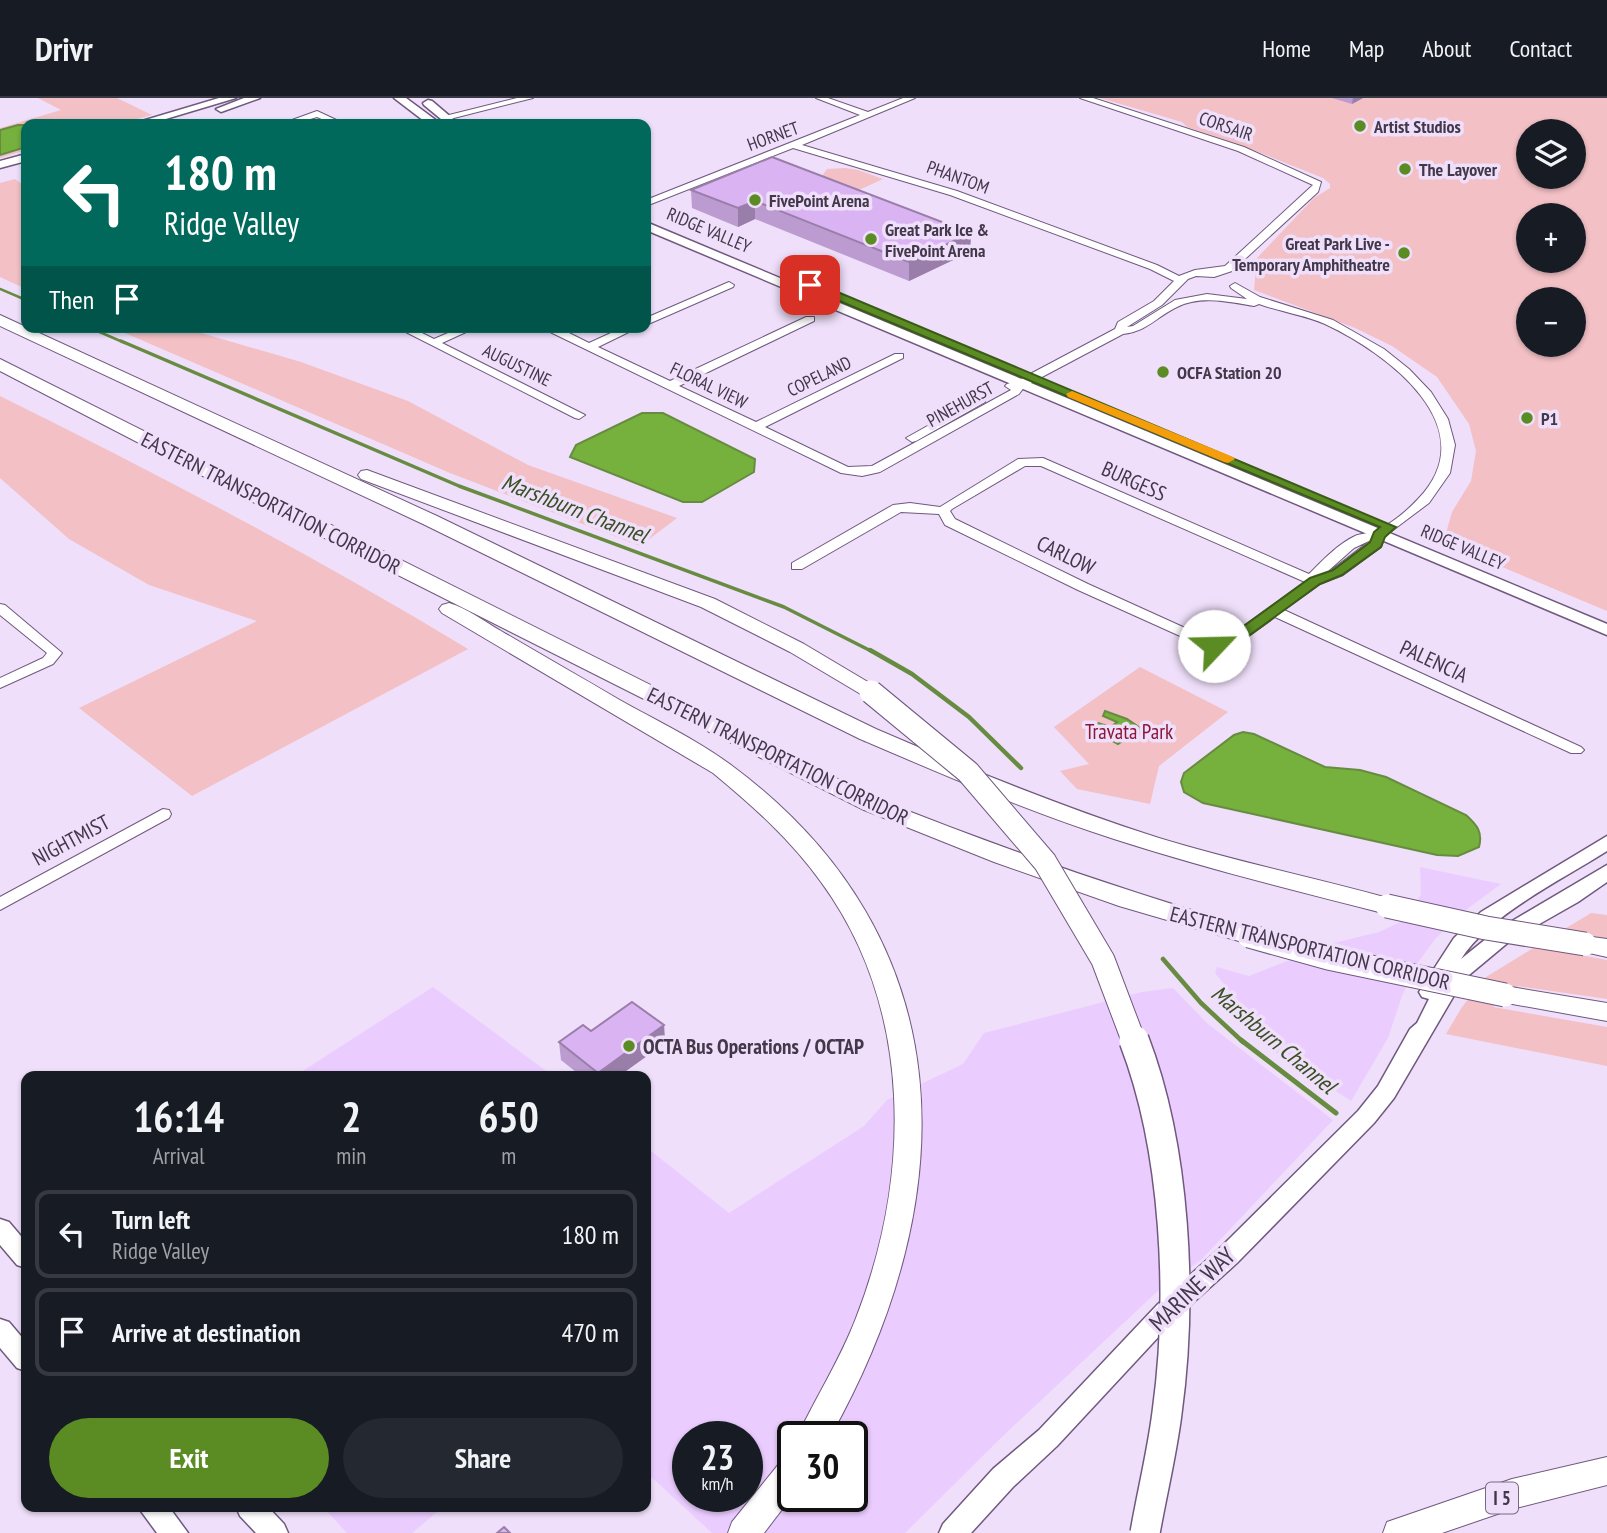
<!DOCTYPE html>
<meta charset="utf-8">
<style>
:root{--surface:#171b24;--page:#242831;--text:#f1f3f6;--muted:#9ea1a6;--line:#363941;--accent:#5a8c23}
body{margin:0;font-family:"PT Sans Narrow",sans-serif;background:var(--page);color:var(--text);height:100vh;display:flex;flex-direction:column;font-size:26px;white-space:nowrap}
*{box-sizing:border-box;margin:0}
p{font-size:23px;color:var(--muted)}
.icon{flex:none;width:38px;height:38px;fill:none;stroke:currentColor;stroke-width:2;stroke-linecap:round;stroke-linejoin:round}
.map{position:relative;flex:1;overflow:hidden}
.panel{position:absolute;left:21px;top:973px;width:630px;height:441px;display:flex;flex-direction:column;background:var(--surface);border-radius:14px;box-shadow:0 2px 5px #0004}
.panel>*{flex:none}
.top-card{position:absolute;left:21px;top:21px;width:630px;height:214px;border-radius:14px;box-shadow:0 2px 5px #0004;background:#00695c;color:#fff;overflow:hidden}
.fabs{position:absolute;left:1516px;top:21px;display:grid;gap:14px}
.fabs a{display:grid;place-items:center;width:70px;height:70px;border-radius:50%;background:var(--surface);box-shadow:0 2px 5px #0004;font-size:35px}
.speed{position:absolute;left:672px;top:1323px;display:flex;gap:14px;font-size:35px;font-weight:700;text-align:center}
.speed>*{display:grid;place-content:center;width:91px;height:91px;border-radius:50%;background:var(--surface);box-shadow:0 2px 5px #0004;line-height:1}
.speed small{font-size:18px;font-weight:400}
.speed .limit{border:4px solid #111;border-radius:10px;background:#fff;color:#111}
.pin{position:absolute;display:grid;place-items:center;width:60px;height:60px;color:#fff;margin:-30px;border-radius:14px;box-shadow:0 4px 10px #0006}
.me{position:absolute;width:77px;margin:-38px;rotate:66deg;stroke-linejoin:round;filter:drop-shadow(0 0 5px #0008)}
.turn{display:flex;align-items:center;gap:24px;height:147px;padding:0 28px;font-size:32px}
.turn .icon{width:91px;height:91px;stroke-width:2.5}
.turn b{display:block;font-size:49px;line-height:60px}
.then{display:flex;align-items:center;height:66px;padding:0 28px;background:#0003;gap:14px;font-size:26px}
.eta{display:flex;justify-content:space-evenly;align-items:center;height:119px;text-align:center}
.eta b{font-size:42px;font-weight:700;line-height:49px}
.button{display:flex;gap:14px;margin-top:auto;padding:14px 28px}
.button a{flex:1;height:80px;border-radius:42px;background:var(--accent);color:#fff;font-size:28px;font-weight:700;line-height:80px;text-align:center}
.button a+a{background:var(--page);color:var(--text)}
ul{padding:0;list-style:none}
li{display:flex;align-items:center;gap:21px;height:88px;margin:0 14px 10px;padding:0 14px;border:4px solid var(--line);border-radius:14px}
li div{flex:1}
li b{display:block;font-size:26px}
li em{font-style:normal}
header{display:flex;align-items:center;gap:42px;box-sizing:border-box;height:98px;padding:0 35px;background:var(--surface);border-bottom:2px solid var(--line)}
header strong{font-size:33px}
nav{display:flex;gap:38px;margin-inline-start:auto;font-size:24px}
.map>svg:first-child{display:block}
</style>
<header>
<strong>Drivr</strong>
<nav><a>Home</a><a>Map</a><a>About</a><a>Contact</a></nav>
</header>
<div class="map">
<svg width="1607" height="1435" viewBox="0 0 1607 1435">
<rect width="100%" height="100%" fill="#efdffa"/>
<!-- built -->
<g fill="#ebccff" fill-rule="evenodd">
<path d="M1420 769 1501 786 1467 811 1435 841 1417 866 1402 898 1388 940 1351 1003 1274 953 1218 904 1232 896 1215 875 1217 869 1249 878 1330 846 1379 834 1407 821 1421 796Z"/>
<path d="M433 889 553 978H295Z"/>
<path d="M1173 890 1208 926 1333 1022 1201 1162 1161 1190 1005 1336 905 1435H712L646 1374V1049L729 1115 864 1028 887 1002 963 966 984 935 1142 894ZM688 1339H747V1398H688ZM793 1339H852V1398H793Z"/>
<path d="M323 1409H443L412 1435H347Z"/>
</g>
<!-- green -->
<g fill="#f2c0c5" fill-rule="evenodd">
<path d="M38 0H117L152 17 117 26H26V52L0 60V30L61 12Z"/>
<path d="M1100 0H1607V513L1464 453 1446 435 1452 414 1471 383 1476 353 1469 326 1437 279 1392 248 1355 230 1254 192 1257 160 1314 100 1330 90V86L1323 80 1238 46 1187 29 1182 24ZM1528 33H1573V79H1528ZM1528 117H1573V163H1528ZM1528 201H1573V247H1528Z"/>
<path d="M845 70 858 72 883 81 859 92 822 78 827 71Z"/>
<path d="M15 81 26 89V191L0 179V85Z"/>
<path d="M111 229H181L301 264 408 303 528 367 677 420 640 448 450 375Z"/>
<path d="M0 298C160 377 316 459 468 551L192 698 79 610 257 523 149 487 69 441 0 380Z"/>
<path d="M1140 569 1228 614 1159 668 1150 706 1077 691 1060 673 1089 666 1054 629Z"/>
<path d="M1591 815 1607 817V841L1591 839 1575 856 1607 862V901L1518 888 1493 909 1607 929V968L1446 936 1462 909 1486 879Z"/>
</g>
<!-- water -->
<g fill="#76b03d" stroke="#678c41" stroke-width="2">
<path d="M18 27H26V49L0 57V32Z"/>
<path d="M642 315H663L755 361 754 374 702 404H683L570 359 576 347Z"/>
<path d="M1105 613 1127 621 1146 634 1138 636 1125 628 1118 633 1127 640 1118 646 1091 631 1098 625 1111 629 1117 624 1103 618Z"/>
<path d="M1243 634 1254 636 1325 669 1360 672 1386 679 1466 717C1477 727 1483 734 1479 749L1458 758 1437 757 1203 705 1184 694 1181 684 1184 675 1234 637Z"/>
</g>
<g fill="none" stroke-linecap="round" stroke-linejoin="round">
<!-- stream-far3 -->
<g stroke="#678c41" stroke-width="2.5">
<path d="M0 191 26 202"/>
<path d="M88 229 125 245"/>
</g>
<!-- stream-far2 -->
<path stroke="#678c41" stroke-width="3.5" d="M121 243 459 388 784 509 873 554"/>
<!-- stream-far1 -->
<g stroke="#678c41" stroke-width="4.5">
<path d="M870 552 912 576 969 619 1021 670"/>
<path d="M1163 861 1201 905 1243 944"/>
</g>
<!-- stream -->
<path stroke="#678c41" stroke-width="5" d="M1241 942 1336 1015"/>
<!-- minor casing -->
<g stroke="#70587e" stroke-width="2">
<g id="minor">
<path d="M517 0H533L446 22 441 19Z"/>
<path d="M816 0H828L868 14 903 0H915L802 47 957 93 1157 167 1179 178 1195 172 1225 168 1313 87 1238 53 1080 0H1093L1244 49 1321 84 1318 94 1232 173 1214 179 1196 178 1188 181 1162 207 1127 229 1133 228 1175 202 1207 196 1247 201 1231 190 1230 188 1235 185 1260 199 1333 222 1384 251 1409 271 1431 294 1448 321 1455 347 1450 375 1429 405 1385 438 1381 449 1343 477 1320 486 1284 512 1581 649 1584 652 1581 655H1571L1275 519 1232 550 1209 551 1078 492 945 427 939 416 901 414 802 471H792V465L893 407 910 405 940 409 1018 361 1043 360 1309 476C1322 463 1338 446 1355 438 1361 435 1369 436 1375 433 1390 427 1407 413 1418 401 1487 329 1387 255 1325 226 1304 217 1281 214 1259 206L1254 208C1229 204 1201 197 1177 209 1156 219 1148 233 1123 236L1025 288 1019 296 880 374 862 378 841 375 544 231 543 229H557L589 245 624 229H639L598 249 670 283 806 219H814V223L679 288 756 324 895 256H903V260L765 329 848 369 872 368 1011 292 1005 288 1007 286 1017 283 1115 231 1118 224 1154 203 1174 183 1150 171 950 97 793 50 646 108V102L860 17ZM1025 368H1041L1305 484 1223 543 1216 544 1088 486 955 421 950 413 952 411ZM1371 442 1333 471 1328 473 1354 450Z"/>
<path d="M317 13 345 26H333L317 19 294 26H281Z"/>
<path d="M729 184 734 187 733 189 646 227V220Z"/>
<path d="M396 229H410L434 241 462 229H477L442 245 585 317 579 321 575 320Z"/>
<path d="M981 298 985 300V304L916 343 912 344 906 340Z"/>
<path d="M0 506 5 507 62 555 53 566 0 590V580L43 560 47 555 0 517Z"/>
<path d="M163 711 169 712 171 716 169 720 0 812V799Z"/>
</g>
</g>
<!-- major casing -->
<g stroke="#70587e" stroke-width="3">
<g id="major">
<path d="M219 0H236L149 26H132Z"/>
<path d="M244 0H260L221 14 216 11Z"/>
<path d="M394 0H406L441 26H428Z"/>
<path d="M428 2 432 3 459 26H447L424 7 423 5Z"/>
<path d="M26 56V63L0 70V63Z"/>
<path d="M646 124 1607 526V537L646 132Z"/>
<path d="M1607 738V753C1563 781 1489 817 1461 861L1497 832 1607 767V784L1578 804 1511 842 1463 882 1394 1000 1374 1025 1237 1165 1176 1220 1057 1348 1013 1389 971 1435H939L943 1426 993 1371 1039 1332 1158 1206 1219 1151 1358 1013 1378 988 1410 931 1417 925 1429 901 1422 899 1419 894 1454 840 1481 814Z"/>
<path d="M0 1121 9 1124 26 1144V1170L17 1167 0 1147Z"/>
<path d="M0 1221 9 1224 26 1244V1273L17 1270 0 1250Z"/>
<path d="M138 1409H169L188 1435H157Z"/>
<path d="M236 1409H268L284 1426 288 1435H256L240 1418Z"/>
</g>
</g>
<!-- highway casing -->
<g stroke="#70587e" stroke-width="2">
<g id="highway">
<path d="M0 217 437 418 876 631C969 671 1062 709 1159 740 1237 764 1317 780 1395 802L1399 808 1395 814 1387 816C1296 793 1204 770 1114 741 1027 713 944 677 860 641L423 426 0 228Z"/>
<path d="M0 261 880 702C1006 752 1127 794 1258 832L1261 838 1258 844 1249 846 1119 808 994 764 864 712 251 403 0 273Z"/>
<path d="M367 372 715 501 804 546 878 590 882 594 878 598H864L790 554 701 509 361 381 358 377 361 373Z"/>
<path d="M449 505C467 510 485 524 501 533 540 556 579 578 618 601 655 622 696 641 731 667 967 842 964 1100 830 1339H797C816 1299 840 1262 856 1220 911 1079 914 911 821 784 791 742 753 708 713 675L442 515 439 511 442 507Z"/>
<path d="M1585 838 1607 841V859L1576 852 1573 846 1576 840Z"/>
<path d="M1505 888 1607 905V923L1496 903 1492 897 1496 891Z"/>
<path d="M793 1358V1397L764 1435H728L732 1424 782 1362Z"/>
<path d="M1607 1359V1387L1512 1411 1442 1435H1383L1387 1424 1512 1381Z"/>
</g>
</g>
<!-- minor -->
<use href="#minor" fill="#fff" fill-rule="evenodd"/>
<!-- major -->
<use href="#major" fill="#fff" fill-rule="evenodd"/>
<!-- highway -->
<use href="#highway" fill="#fff" fill-rule="evenodd"/>
<!-- highway-bridge-far1 casing -->
<g stroke="#70587e" stroke-width="25" stroke-linecap="butt">
<g id="highway-bridge-far1">
<path d="M871 594 968 674 1045 764 1103 862 1134 944"/>
<path d="M1387 808 1486 830 1585 846"/>
<path d="M1249 838 1328 860 1505 897"/>
</g>
</g>
<!-- highway-bridge casing -->
<g stroke="#70587e" stroke-width="32" stroke-linecap="butt">
<path id="highway-bridge" d="M1134 942C1176 1051 1183 1199 1167 1315 1162 1355 1152 1395 1145 1435"/>
</g>
<!-- highway-bridge-far1 -->
<use href="#highway-bridge-far1" stroke="#fff" stroke-width="23"/>
<!-- highway-bridge -->
<use href="#highway-bridge" stroke="#fff" stroke-width="29"/>
</g>
<!-- wall -->
<g fill="#bb9bd0">
<path d="M1332 0H1363L1352 6Z"/>
<path d="M691 92 971 135 970 154 909 183 755 121 738 129 692 110Z"/>
<path d="M664 927 665 945 619 978H581L561 962 559 944 591 933Z"/>
</g>
<!-- shaded-wall -->
<g fill="#997ea9">
<path d="M1353 0H1363L1352 6Z"/>
<path d="M755 103V121L738 129V110Z"/>
<path d="M971 135 970 154 909 183V164Z"/>
<path d="M664 927 665 945 619 978H598V975Z"/>
</g>
<!-- building -->
<g fill="#dab4f2" stroke="#997ea9" stroke-width="2">
<path d="M772 59 971 135 909 164 755 103 738 110 691 92Z"/>
<path d="M632 904 664 927 598 975 559 944 583 927 591 933Z"/>
<path d="M504 1429 510 1435H497Z"/>
</g>
<!-- route -->
<path fill="#5a8c23" stroke="#3a5b17" stroke-width="2" d="M806 184H814L1396 429 1385 439 1381 449 1342 477 1320 486 1232 550 1209 551V545L1223 543 1310 480 1333 472 1370 444 1374 434 1380 429 806 189Z"/>
<!-- slow -->
<path fill="#f59e0b" d="M1072 293 1233 359 1235 361 1228 365 1224 364 1068 299 1066 296Z"/>
<!-- markers -->
<g fill="#5a8c23" stroke="#efdffa" stroke-width="2.5">
<circle cx="1360" cy="28" r="7"/>
<circle cx="1405" cy="71" r="7"/>
<circle cx="755" cy="102" r="7"/>
<circle cx="871" cy="141" r="7"/>
<circle cx="1404" cy="155" r="7"/>
<circle cx="1163" cy="274" r="7"/>
<circle cx="1527" cy="320" r="7"/>
<circle cx="629" cy="948" r="7"/>
</g>
<g text-anchor="middle" dominant-baseline="central" stroke-width="7" stroke-linejoin="round" paint-order="stroke">
<!-- far-street labels -->
<g font-size="18" fill="#43384a" stroke="#efdffa">
<text transform="translate(1226 28) rotate(19)">CORSAIR</text>
<text transform="translate(773 38) rotate(-20)">HORNET</text>
<text transform="translate(958 79) rotate(20)">PHANTOM</text>
<text transform="translate(709 132) rotate(23)">RIDGE VALLEY</text>
<text transform="translate(517 267) rotate(26)">AUGUSTINE</text>
<text transform="translate(819 278) rotate(-26)">COPELAND</text>
<text transform="translate(709 287) rotate(26)">FLORAL VIEW</text>
<text transform="translate(960 306) rotate(-29)">PINEHURST</text>
<text transform="translate(1463 449) rotate(23)">RIDGE VALLEY</text>
</g>
<!-- far-poi labels -->
<g font-size="18" font-weight="bold" fill="#43384a" stroke="#efdffa" text-anchor="start">
<text x="1374" y="28">Artist Studios</text>
<text x="1419" y="71">The Layover</text>
<text x="769" y="102">FivePoint Arena</text>
<text x="885" y="131">Great Park Ice &amp;<tspan x="885" dy="21">FivePoint Arena</tspan></text>
<text x="1390" y="145" text-anchor="end">Great Park Live -<tspan x="1390" dy="21">Temporary Amphitheatre</tspan></text>
<text x="1177" y="274">OCFA Station 20</text>
<text x="1541" y="320">P1</text>
</g>
<!-- shield labels -->
<rect fill="#efdffa" stroke="#776a7f" stroke-width="2" x="1486" y="1384.5" width="32" height="31" rx="5"/>
<g font-size="19" font-weight="bold" fill="#43384a">
<text x="1502" y="1400">I 5</text>
</g>
<!-- street labels -->
<g font-size="21" fill="#43384a" stroke="#efdffa">
<text transform="translate(1134 383) rotate(24)">BURGESS</text>
<text transform="translate(271 405) rotate(27)">EASTERN TRANSPORTATION CORRIDOR</text>
<text transform="translate(1066 457) rotate(26)">CARLOW</text>
<text transform="translate(1434 563) rotate(25)">PALENCIA</text>
<text transform="translate(778 658) rotate(26)">EASTERN TRANSPORTATION CORRIDOR</text>
<text transform="translate(71 742) rotate(-28)">NIGHTMIST</text>
<text transform="translate(1310 850) rotate(14)">EASTERN TRANSPORTATION CORRIDOR</text>
</g>
<!-- park labels -->
<g font-size="21" fill="#8b1636" stroke="#efdffa">
<text x="1129" y="633">Travata Park</text>
</g>
<!-- poi labels -->
<g font-size="21" font-weight="bold" fill="#43384a" stroke="#efdffa" text-anchor="start">
<text x="643" y="948">OCTA Bus Operations / OCTAP</text>
</g>
<!-- water labels -->
<g font-size="23" font-style="italic" fill="#374f22" stroke="#efdffa">
<text transform="translate(575 410) rotate(21)">Marshburn Channel</text>
<text transform="translate(1274 941) rotate(40)">Marshburn Channel</text>
</g>
<!-- near-street labels -->
<g font-size="24" fill="#43384a" stroke="#efdffa">
<text transform="translate(1192 1191) rotate(-44)">MARINE WAY</text>
</g>
</g>
</svg>
<div class="fabs">
<a><svg class="icon" aria-label="layers" viewBox="0 0 24 24"><path d="M12 4l9 5-9 5-9-5zM3 14l9 5 9-5"/></svg></a>
<a>+</a>
<a>−</a>
</div>
<div class="speed"><div>23<small>km/h</small></div><div class="limit">30</div></div>
<div class="pin" style="left:810px;top:187px;background:#d93025"><svg class="icon" aria-label="arrive" viewBox="0 0 24 24"><path d="M6 21V4h12l-3 4 3 4H6"/></svg></div>
<svg class="me" style="left:1214px;top:548px" viewBox="-20 -20 40 40"><circle r="19" fill="#fff"/><path d="M0-13L10 11 0 6-10 11z" fill="#5a8c23"/></svg>
<div class="top-card">
<div class="turn"><svg class="icon" aria-label="left" viewBox="0 0 24 24"><path d="M17 20v-9H6M10 6l-5 5 5 5"/></svg><div><b>180 m</b>Ridge Valley</div></div>
<div class="then">Then<svg class="icon" aria-label="arrive" viewBox="0 0 24 24"><path d="M6 21V4h12l-3 4 3 4H6"/></svg></div>
</div>
<section class="panel">
<div class="eta">
<div><b>16:14</b><p>Arrival</p></div>
<div><b>2</b><p>min</p></div>
<div><b>650</b><p>m</p></div>
</div>
<ul>
<li><svg class="icon" aria-label="left" viewBox="0 0 24 24"><path d="M17 20v-9H6M10 6l-5 5 5 5"/></svg><div><b>Turn left</b><p>Ridge Valley</p></div><em>180 m</em></li>
<li><svg class="icon" aria-label="arrive" viewBox="0 0 24 24"><path d="M6 21V4h12l-3 4 3 4H6"/></svg><div><b>Arrive at destination</b></div><em>470 m</em></li>
</ul>
<div class="button"><a>Exit</a><a>Share</a></div>
</section>
</div>
